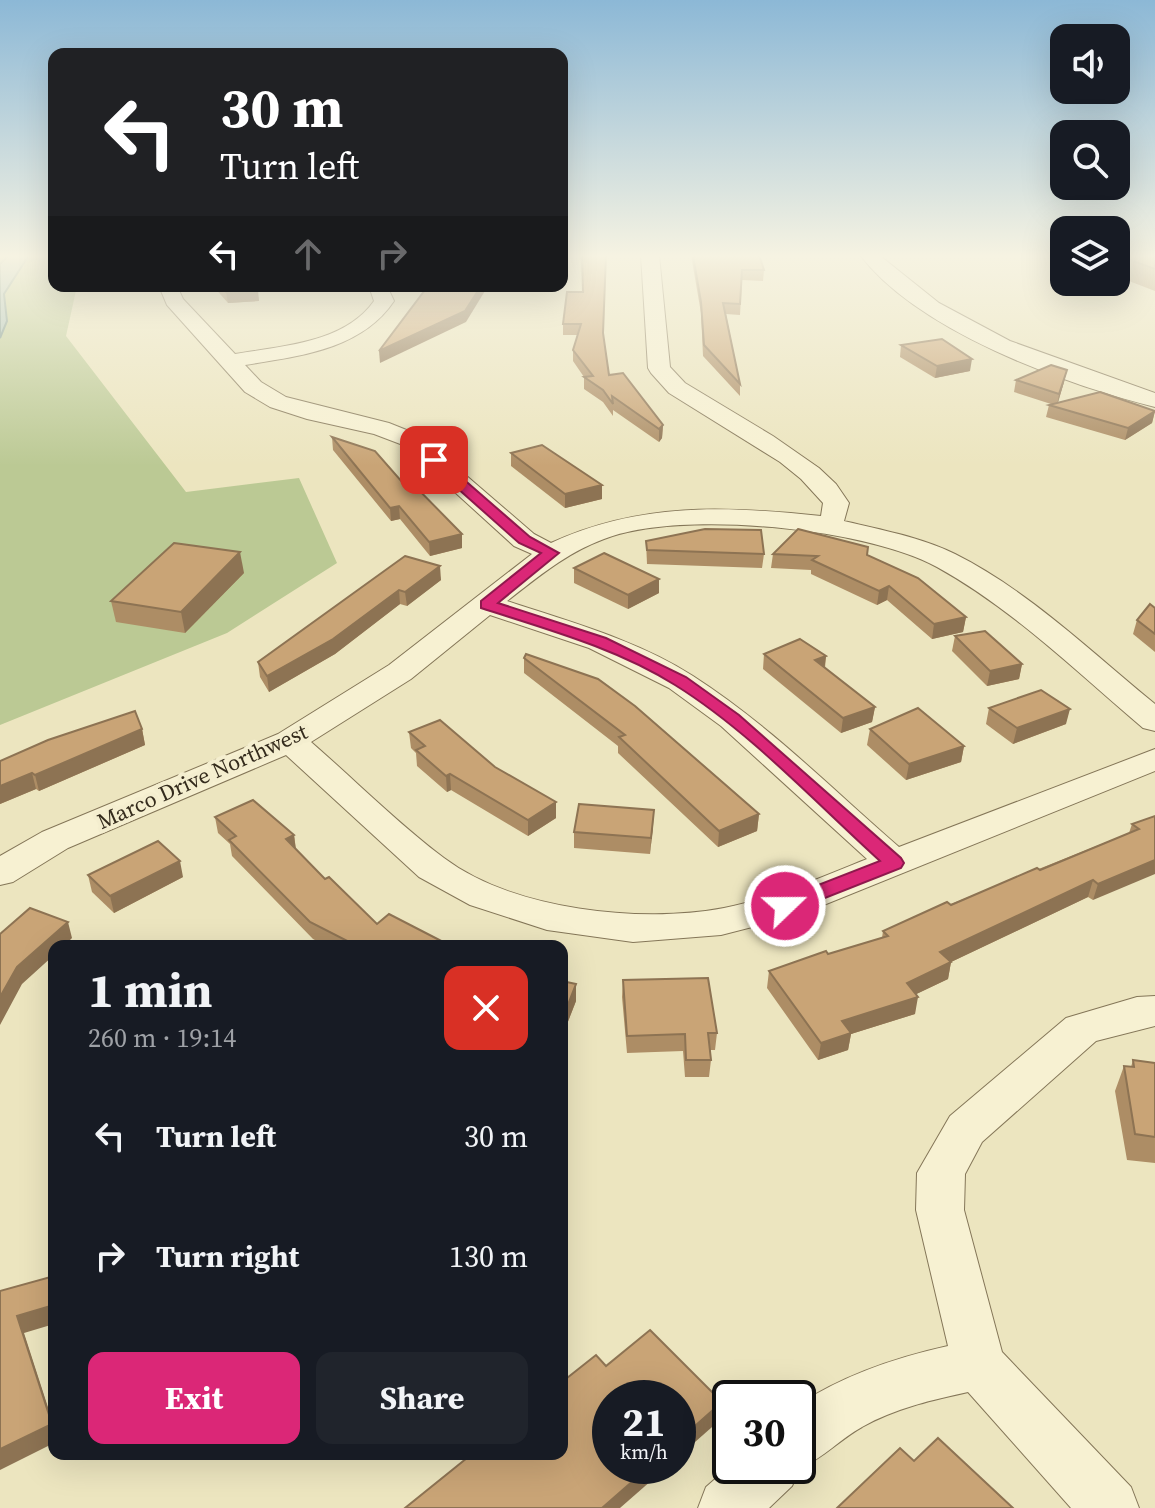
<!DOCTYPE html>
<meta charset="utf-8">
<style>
:root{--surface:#171b24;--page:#20242c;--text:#f1f3f6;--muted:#9ea1a6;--accent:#db2777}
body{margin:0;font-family:"Source Serif 4",serif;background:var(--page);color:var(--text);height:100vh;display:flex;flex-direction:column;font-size:30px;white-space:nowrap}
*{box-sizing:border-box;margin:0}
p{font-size:26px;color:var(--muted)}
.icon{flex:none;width:44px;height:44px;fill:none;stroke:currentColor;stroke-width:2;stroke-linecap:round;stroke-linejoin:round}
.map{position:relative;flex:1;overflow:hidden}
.sheet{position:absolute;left:48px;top:940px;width:520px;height:520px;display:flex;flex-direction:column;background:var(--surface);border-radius:16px;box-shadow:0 8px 32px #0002}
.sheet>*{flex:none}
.top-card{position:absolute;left:48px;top:48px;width:520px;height:244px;border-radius:16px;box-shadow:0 8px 32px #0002;background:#202124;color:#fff;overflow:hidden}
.buttons{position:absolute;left:1050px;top:24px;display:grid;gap:16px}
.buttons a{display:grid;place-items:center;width:80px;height:80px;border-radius:16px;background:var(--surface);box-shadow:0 8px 32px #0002;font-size:40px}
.speed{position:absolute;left:592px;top:1380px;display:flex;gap:16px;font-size:40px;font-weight:700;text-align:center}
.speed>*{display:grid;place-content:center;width:104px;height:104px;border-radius:50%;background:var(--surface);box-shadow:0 8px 32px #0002;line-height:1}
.speed small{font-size:20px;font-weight:400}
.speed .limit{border:4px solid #111;border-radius:12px;background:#fff;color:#111}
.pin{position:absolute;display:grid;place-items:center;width:68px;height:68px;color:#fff;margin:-34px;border-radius:16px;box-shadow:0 4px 12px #0006}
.me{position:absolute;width:88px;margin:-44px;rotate:68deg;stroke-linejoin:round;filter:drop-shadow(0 0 6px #0008)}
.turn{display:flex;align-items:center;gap:28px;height:168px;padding:0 40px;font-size:36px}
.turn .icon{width:104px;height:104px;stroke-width:2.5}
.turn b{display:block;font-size:56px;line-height:68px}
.lanes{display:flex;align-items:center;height:76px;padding:0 40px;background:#0003;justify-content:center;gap:40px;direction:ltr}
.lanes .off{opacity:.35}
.round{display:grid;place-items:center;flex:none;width:84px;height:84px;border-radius:16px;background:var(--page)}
.head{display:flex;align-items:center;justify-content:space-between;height:136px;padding:0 40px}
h1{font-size:48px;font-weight:700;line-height:60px}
.primary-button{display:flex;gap:16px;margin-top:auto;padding:16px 40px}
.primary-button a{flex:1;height:92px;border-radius:16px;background:var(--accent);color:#fff;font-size:32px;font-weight:700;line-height:92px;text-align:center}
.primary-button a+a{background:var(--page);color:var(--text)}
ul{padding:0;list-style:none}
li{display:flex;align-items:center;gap:24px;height:120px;padding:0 40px}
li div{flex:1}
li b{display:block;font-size:30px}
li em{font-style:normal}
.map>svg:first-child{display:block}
</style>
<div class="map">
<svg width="1155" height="1508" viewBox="0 0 1155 1508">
<rect width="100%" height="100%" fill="#ece5bf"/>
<!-- green -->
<path fill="#bbc994" d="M0 255H54V286H77L66 336 186 492 299 478 337 563 227 633 0 725Z"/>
<!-- water -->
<path fill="#a2beba" stroke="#6a8b87" stroke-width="2" d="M9 255H29L4 294 7 321 0 338V264Z"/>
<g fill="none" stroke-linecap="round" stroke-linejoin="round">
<!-- minor casing -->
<g stroke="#847658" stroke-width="2">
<g id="minor">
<path d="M641 255H659L670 367 685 383 773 436 819 468 836 484 849 503 844 521C881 530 921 537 955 554 1029 591 1091 652 1155 704V731L1143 728C1077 672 1013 609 937 567 866 528 680 509 604 539 566 553 538 577 507 601 570 622 637 640 693 676 768 724 832 789 899 847L1155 749V771L799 915 721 935 633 942 547 930 470 905 419 877 286 755 68 848 13 882 0 885V856L42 832 278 734 389 665 532 554 514 546 403 445 374 434 307 419 270 407 245 392 167 305 159 286H177L183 299 235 354C281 346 345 343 374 301L369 286H387L394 301C361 350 299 356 245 365L261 382 286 397 389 423 419 435 534 534 551 543C640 502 726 506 821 516L823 503 801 479 780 462 669 393 651 373 648 368ZM490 615 589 648 669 688 721 726 867 859C820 878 774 898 724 908 641 924 513 910 444 858 397 823 355 780 311 742L411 679Z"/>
<path d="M860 255H879L939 303 1010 341 1155 393V407C1064 384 918 331 860 255Z"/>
<path d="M1155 996V1026L1096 1041 982 1142 965 1174 964 1210 1002 1352 1131 1487 1139 1508H1071L968 1392C932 1400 895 1408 862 1427 840 1439 824 1458 800 1468L792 1486 769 1508H698L706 1487 730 1466H798V1405C844 1375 894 1358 948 1346L916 1210 917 1173 950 1116 1066 1018 1137 997Z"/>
</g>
</g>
<!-- minor -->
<use href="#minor" fill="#f7f1d2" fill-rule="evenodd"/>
</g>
<!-- wall -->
<g fill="#ad8d65">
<path d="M691 255H759L764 270 763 281 742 280 740 315 726 314 740 384V396L703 356 701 313Z"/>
<path d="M1116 255H1155V291L1116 276Z"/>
<path d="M213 286H256L259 301 228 303Z"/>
<path d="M583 292 603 335 609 375 663 425 662 438 659 442 613 410V416L603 402 584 389V377L573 361V350L578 335H563V324Z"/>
<path d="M901 345 970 371 935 378 900 357Z"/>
<path d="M1016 380 1064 382 1058 402 1155 411 1152 423 1125 440 1046 417 1049 405 1051 404 1014 392Z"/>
<path d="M332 437 402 482 462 548 430 556 400 519 391 521 333 450Z"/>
<path d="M511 453 602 499 565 508 511 466Z"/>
<path d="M646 541 764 554 762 568 647 564Z"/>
<path d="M773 554 867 555 966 617 963 632 932 639 887 600 877 605 811 574V570L771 568Z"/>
<path d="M405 556 441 580 407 606 400 604 335 654 269 692 260 677 258 662Z"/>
<path d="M574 568 659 579V593L628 609 574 583Z"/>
<path d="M244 573 185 633 116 622 111 601Z"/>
<path d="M1155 608V652L1133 634 1137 620Z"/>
<path d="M955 636 1022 664 1019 679 987 686 952 651Z"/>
<path d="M764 654 826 656 825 668 875 707 872 722 841 733 763 669Z"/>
<path d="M524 658 759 814 757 831 718 847 618 753V746L524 673Z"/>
<path d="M989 708 1066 724 1013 744 986 724Z"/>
<path d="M142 729 145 745 39 791 36 789 0 804V761Z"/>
<path d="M870 729 964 746 961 762 906 780 867 745Z"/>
<path d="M409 732 556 818 528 836 451 790 447 792 417 766 416 753 411 748Z"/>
<path d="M1155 816 1093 900 1088 897 951 962 948 979 916 994 915 1014 851 1034 848 1050 818 1060 767 988 769 971 882 938 883 931 1129 833 1132 824Z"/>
<path d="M215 817 294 835 296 849 325 879 377 924 451 946H327L313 939 232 856 230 844 218 833Z"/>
<path d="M653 826 650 854 574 848V832Z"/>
<path d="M88 875 183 877 114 913 92 892Z"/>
<path d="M623 980 717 1033 715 1050H710L711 1060 709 1077H685L683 1051 627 1053 622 997Z"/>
<path d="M562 981 576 1001 567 1024 562 1023Z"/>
<path d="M1133 1060 1155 1063V1163L1127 1160 1115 1091 1124 1066 1131 1067Z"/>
</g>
<!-- shaded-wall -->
<g fill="#8d7353">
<path d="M481 286H488L466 322 380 363 379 351Z"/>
<path d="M258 290 259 301 228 303 226 292Z"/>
<path d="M972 359 970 371 935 378 937 366Z"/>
<path d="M1067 370 1064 382 1057 406 1059 394Z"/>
<path d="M1155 411 1152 423 1125 440 1128 428Z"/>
<path d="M663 425 662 438 659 442V429Z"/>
<path d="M602 485V499L565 508V494Z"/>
<path d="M399 506 400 519 391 521 390 508Z"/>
<path d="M462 534V548L430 556 429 542Z"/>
<path d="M240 552 244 573 185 633 181 612Z"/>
<path d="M440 566 441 580 407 606 405 592Z"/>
<path d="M659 579V593L628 609V595Z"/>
<path d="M889 586 887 600 877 605 879 591Z"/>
<path d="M399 590 400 604 335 654 269 692 267 676Z"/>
<path d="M966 617 963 632 932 639 934 624Z"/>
<path d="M826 656 824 671 815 660Z"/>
<path d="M1022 664 1019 679 987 686 990 671Z"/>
<path d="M875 707 872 722 841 733 843 718Z"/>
<path d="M1070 709 1066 724 1013 744 1017 728Z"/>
<path d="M142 729 145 745 39 791 35 775Z"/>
<path d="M964 746 961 762 906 780 909 764Z"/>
<path d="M32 773 36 789 0 804V786Z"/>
<path d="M450 774 451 790 447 792 446 776Z"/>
<path d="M556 802V818L528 836V820Z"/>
<path d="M654 810 653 826 650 854 651 838Z"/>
<path d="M759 814 757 831 718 847 719 831Z"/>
<path d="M294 835 296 852 286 839Z"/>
<path d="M1155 858V874L1093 900 1098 884Z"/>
<path d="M180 861 183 877 114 913 110 896Z"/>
<path d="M1093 880 1088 897 951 962 948 979 904 1000 907 983 940 952Z"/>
<path d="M68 922 72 938 64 946H54V955L22 984 0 1025V997L17 967Z"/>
<path d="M576 984V1001L567 1024V1007Z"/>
<path d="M918 997 915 1014 851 1034 848 1050 818 1060 821 1043 842 1021Z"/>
<path d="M54 1305V1324L24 1333 54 1426V1443L0 1470V1449L17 1316Z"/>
<path d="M722 1402 720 1420 678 1457V1441Z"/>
<path d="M650 1466H668L620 1508H602Z"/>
</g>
<!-- building -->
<g fill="#c9a476" stroke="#8d7353" stroke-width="2">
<path d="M582 255H606L603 333 609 375 623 373 663 425 659 429 612 396 613 404 603 390 584 377 593 376 573 350 581 324H563L567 292H583Z"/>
<path d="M693 255H759L764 270H742L740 304 723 303 740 384 704 345 701 302Z"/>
<path d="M1117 255H1155V269Z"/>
<path d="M221 286H256L258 290 226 292Z"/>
<path d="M428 286H481L465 311 379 351Z"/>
<path d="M942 339 972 359 937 366 901 345Z"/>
<path d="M1051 365 1067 370 1059 394 1016 380Z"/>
<path d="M1100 392 1155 411 1128 428 1049 405Z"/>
<path d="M332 437 375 451 402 482 410 481 462 534 429 542 399 506 390 508Z"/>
<path d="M542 445 602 485 565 494 511 453Z"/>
<path d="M705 529 761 530 764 554 647 550 646 541Z"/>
<path d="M798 529 868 547 867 555 918 578 966 617 934 624 889 586 879 591 812 560 818 556 773 554Z"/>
<path d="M174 543 240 552 181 612 111 601Z"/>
<path d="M604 553 659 579 628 595 574 568Z"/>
<path d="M405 556 440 566 405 592 399 590 333 639 267 676 258 662Z"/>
<path d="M1150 604 1155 608V634L1137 620Z"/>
<path d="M985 631 1022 664 990 671 955 636Z"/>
<path d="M800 639 826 656 815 660 875 707 843 718 764 654Z"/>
<path d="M526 654 598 679 635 706 759 814 719 831 619 737 625 735 524 658Z"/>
<path d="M1041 690 1070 709 1017 728 989 708Z"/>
<path d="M918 708 964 746 909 764 870 729Z"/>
<path d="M135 711 142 729 35 775 32 773 0 786V761L48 740Z"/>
<path d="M440 720 495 767 556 802 528 820 450 774 446 776 416 750 425 746 409 732Z"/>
<path d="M253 800 294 835 286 839 325 879 329 877 377 924 389 914 451 946H357L310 922 229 840 236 836 215 817Z"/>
<path d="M579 804 654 810 651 838 574 832Z"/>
<path d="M1155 816V860L1098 884 1093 880 940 952 951 962 907 983 918 997 842 1021 851 1033 821 1043 769 971 826 951 828 954 888 936 883 931 947 902 951 905 1037 868 1040 870 1139 829 1132 824Z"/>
<path d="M158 841 180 861 110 896 88 875Z"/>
<path d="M30 908 68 922 17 967 0 997V934Z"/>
<path d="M708 978 717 1033H708L711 1060H686L685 1034 627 1036 623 980Z"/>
<path d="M562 981 576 984 567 1007 562 1006Z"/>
<path d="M1133 1060 1155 1063V1137L1135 1134 1124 1066 1134 1067Z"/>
<path d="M54 1276V1305L17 1316 52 1424 0 1449V1290V1291Z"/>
<path d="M650 1330 722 1402 678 1441V1398H610V1466H650L602 1508H405L472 1454H562V1382L596 1355 606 1366Z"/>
<path d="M938 1438 1013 1508H837L900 1448 914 1461Z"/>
</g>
<!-- sky -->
<linearGradient id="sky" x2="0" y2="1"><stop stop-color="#8cb8d6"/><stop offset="0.55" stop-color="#f6f3e2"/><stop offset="1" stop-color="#f6f3e2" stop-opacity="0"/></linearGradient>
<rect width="1155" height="466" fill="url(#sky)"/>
<!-- route -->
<path fill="#db2777" stroke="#8e194d" stroke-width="2" d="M429 457H438L530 537 559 553 498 603 606 638 686 677 739 715 901 858 904 863 901 868 792 911H777L774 906 777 901 880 861C815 802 749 731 675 685 616 648 546 629 481 608V601L541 553 519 543 429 463Z"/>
<g text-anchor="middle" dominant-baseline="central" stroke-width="8" stroke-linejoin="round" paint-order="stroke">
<!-- street labels -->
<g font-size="22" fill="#342b1c" stroke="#f4eecf">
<text transform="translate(202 776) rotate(-24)">Marco Drive Northwest</text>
</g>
</g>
</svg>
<div class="buttons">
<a><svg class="icon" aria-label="sound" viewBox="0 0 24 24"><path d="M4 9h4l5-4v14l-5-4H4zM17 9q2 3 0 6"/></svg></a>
<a><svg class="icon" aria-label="search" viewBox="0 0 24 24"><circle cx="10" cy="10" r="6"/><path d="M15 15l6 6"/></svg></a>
<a><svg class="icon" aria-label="layers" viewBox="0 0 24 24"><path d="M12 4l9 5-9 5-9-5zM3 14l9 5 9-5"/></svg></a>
</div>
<div class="speed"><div>21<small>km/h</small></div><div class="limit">30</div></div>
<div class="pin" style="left:434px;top:460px;background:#d93025"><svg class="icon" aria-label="arrive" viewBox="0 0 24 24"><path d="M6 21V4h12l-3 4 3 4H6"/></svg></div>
<svg class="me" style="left:785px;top:906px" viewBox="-20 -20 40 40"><circle r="17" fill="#db2777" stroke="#fff" stroke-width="3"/><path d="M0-11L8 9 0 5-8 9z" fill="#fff"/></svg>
<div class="top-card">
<div class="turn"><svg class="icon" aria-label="left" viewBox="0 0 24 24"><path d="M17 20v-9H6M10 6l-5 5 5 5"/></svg><div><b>30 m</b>Turn left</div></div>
<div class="lanes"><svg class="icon" aria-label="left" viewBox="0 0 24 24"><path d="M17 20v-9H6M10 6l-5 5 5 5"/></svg><svg class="icon off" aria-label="ahead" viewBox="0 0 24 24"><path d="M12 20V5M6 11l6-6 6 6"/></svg><svg class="icon off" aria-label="right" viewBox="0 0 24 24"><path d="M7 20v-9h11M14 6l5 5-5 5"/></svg></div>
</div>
<section class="sheet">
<div class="head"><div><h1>1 min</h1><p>260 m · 19:14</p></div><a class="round" style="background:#d93025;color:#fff"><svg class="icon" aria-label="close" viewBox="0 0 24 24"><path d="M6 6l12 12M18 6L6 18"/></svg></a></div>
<ul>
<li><svg class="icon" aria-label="left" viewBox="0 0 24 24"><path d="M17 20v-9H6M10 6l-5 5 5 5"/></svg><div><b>Turn left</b></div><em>30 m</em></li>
<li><svg class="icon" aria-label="right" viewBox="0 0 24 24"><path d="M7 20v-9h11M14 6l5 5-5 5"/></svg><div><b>Turn right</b></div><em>130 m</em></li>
</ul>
<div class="primary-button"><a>Exit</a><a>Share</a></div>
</section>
</div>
